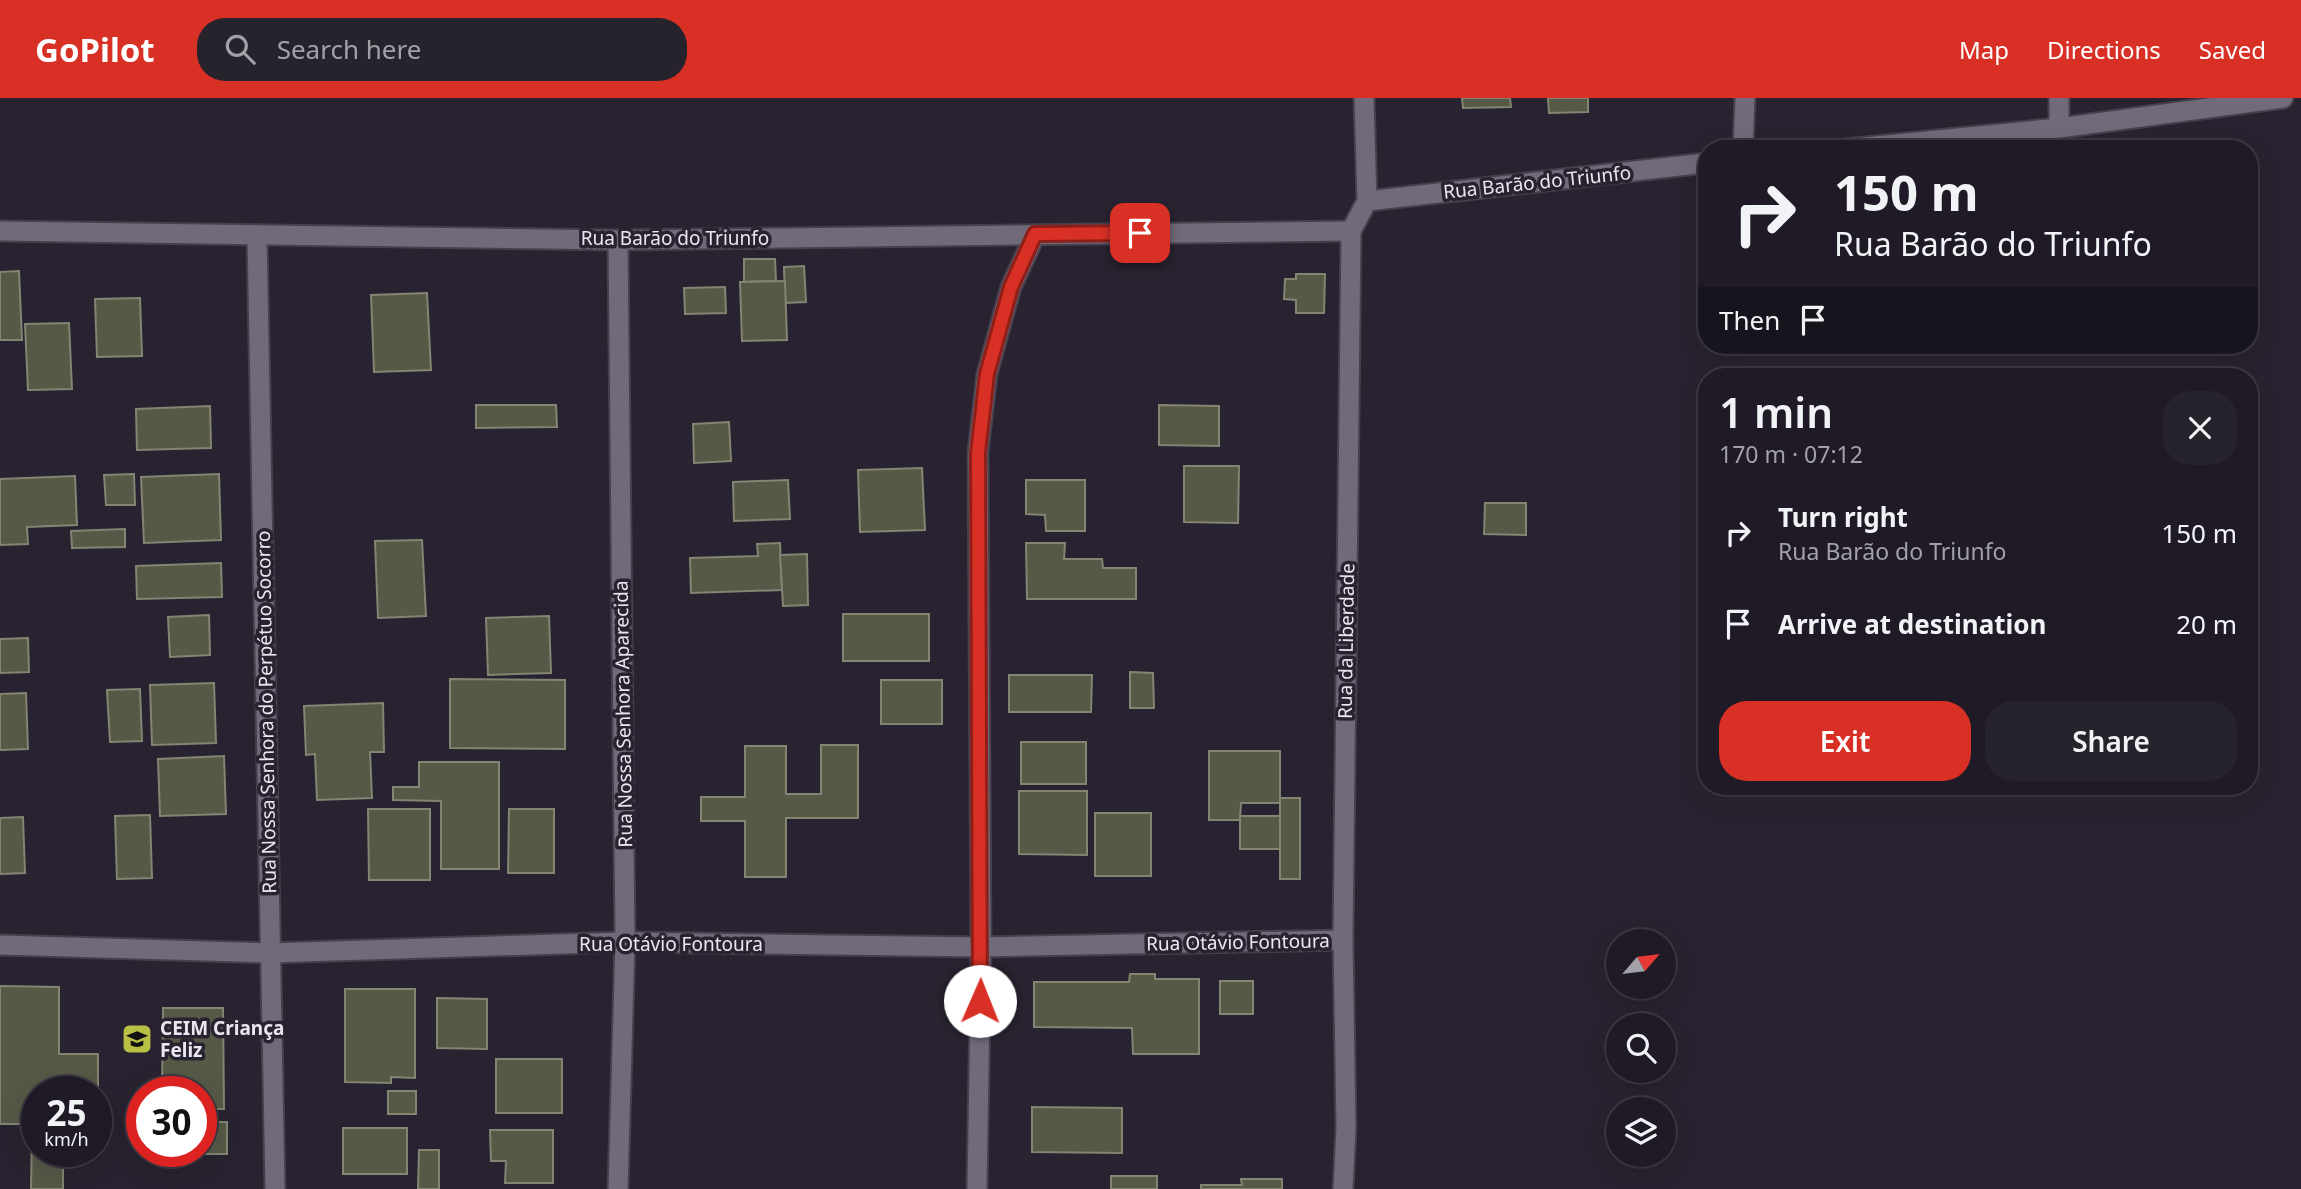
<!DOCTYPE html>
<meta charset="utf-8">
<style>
:root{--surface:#1f1a25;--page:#27232d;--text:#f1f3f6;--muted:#a1a1a7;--line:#3c3842;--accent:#d93025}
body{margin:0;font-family:"Noto Sans",sans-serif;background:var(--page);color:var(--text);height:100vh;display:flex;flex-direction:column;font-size:26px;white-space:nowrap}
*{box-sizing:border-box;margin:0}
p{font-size:23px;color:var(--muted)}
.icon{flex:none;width:38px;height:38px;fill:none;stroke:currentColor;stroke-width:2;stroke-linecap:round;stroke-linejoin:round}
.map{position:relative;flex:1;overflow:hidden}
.panel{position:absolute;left:1698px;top:270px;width:560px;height:427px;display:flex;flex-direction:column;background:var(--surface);border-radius:28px;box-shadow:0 7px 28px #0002,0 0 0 2px var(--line)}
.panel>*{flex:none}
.top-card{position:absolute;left:1698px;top:42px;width:560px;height:214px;border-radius:28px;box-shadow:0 7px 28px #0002,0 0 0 2px var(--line);background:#1f1a25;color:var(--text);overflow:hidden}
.needle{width:46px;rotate:62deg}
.fabs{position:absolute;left:1606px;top:831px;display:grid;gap:14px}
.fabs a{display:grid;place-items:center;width:70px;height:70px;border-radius:50%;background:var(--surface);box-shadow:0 7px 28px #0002,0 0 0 2px var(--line);font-size:35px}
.speed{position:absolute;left:21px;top:978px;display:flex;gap:14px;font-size:35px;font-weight:700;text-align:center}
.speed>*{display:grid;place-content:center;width:91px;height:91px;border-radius:50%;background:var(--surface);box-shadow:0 7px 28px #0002,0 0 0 2px var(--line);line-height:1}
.speed small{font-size:18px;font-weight:400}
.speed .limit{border:10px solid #d22;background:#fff;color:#111}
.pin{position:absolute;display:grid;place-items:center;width:60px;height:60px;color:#fff;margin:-30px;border-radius:14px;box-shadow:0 4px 10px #0006}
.me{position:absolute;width:77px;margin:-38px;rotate:1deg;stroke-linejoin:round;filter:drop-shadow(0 0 5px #0008)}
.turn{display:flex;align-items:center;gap:24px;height:147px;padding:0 21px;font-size:32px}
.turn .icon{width:91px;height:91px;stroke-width:2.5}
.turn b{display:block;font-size:49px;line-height:60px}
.then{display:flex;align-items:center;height:66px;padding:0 21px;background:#0003;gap:14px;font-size:26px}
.round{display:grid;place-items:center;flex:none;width:74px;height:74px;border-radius:28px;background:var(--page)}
.head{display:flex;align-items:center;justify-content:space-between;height:119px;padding:0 21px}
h1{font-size:42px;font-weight:600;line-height:52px}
.button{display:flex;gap:14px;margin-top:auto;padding:14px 21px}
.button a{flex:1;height:80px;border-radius:28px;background:var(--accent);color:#fff;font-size:28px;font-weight:600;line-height:80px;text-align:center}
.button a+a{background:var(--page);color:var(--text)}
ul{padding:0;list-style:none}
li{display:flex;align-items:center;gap:21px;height:91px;padding:0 21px}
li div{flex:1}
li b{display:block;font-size:26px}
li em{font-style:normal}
header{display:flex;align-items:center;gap:42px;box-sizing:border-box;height:98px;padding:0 35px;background:var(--accent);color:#fff}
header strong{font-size:33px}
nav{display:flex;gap:38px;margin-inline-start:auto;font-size:24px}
.search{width:490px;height:63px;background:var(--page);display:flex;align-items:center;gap:18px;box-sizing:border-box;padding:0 24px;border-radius:28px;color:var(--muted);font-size:26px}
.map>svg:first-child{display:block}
</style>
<header>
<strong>GoPilot</strong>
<div class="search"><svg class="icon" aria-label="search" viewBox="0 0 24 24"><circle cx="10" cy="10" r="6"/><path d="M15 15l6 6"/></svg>Search here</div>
<nav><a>Map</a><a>Directions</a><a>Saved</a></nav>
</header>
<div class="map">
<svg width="2301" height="1091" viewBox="0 0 2301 1091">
<rect width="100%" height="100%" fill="#292331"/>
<!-- building -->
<g fill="#575947" stroke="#838573" stroke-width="2">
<path d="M1462 0H1510L1511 9 1463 10Z"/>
<path d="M1548 0H1588V14L1549 15Z"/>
<path d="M744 161H775L776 183 744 184Z"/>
<path d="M804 168 806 204 785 205 784 169Z"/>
<path d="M19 173 22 242H0V174Z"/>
<path d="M1296 176H1325L1324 215H1296V202L1284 201 1285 181H1296Z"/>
<path d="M785 183 787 242 742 243 740 184Z"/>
<path d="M725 189 726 215 685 216 684 190Z"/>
<path d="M427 195 431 272 374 274 371 197Z"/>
<path d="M140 200 142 258 97 259 95 201Z"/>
<path d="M69 225 72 291 28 292 25 226Z"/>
<path d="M476 307H556L557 329 476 330Z"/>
<path d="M1159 307 1219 308V348L1159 347Z"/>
<path d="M210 308 211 350 137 352 136 311Z"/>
<path d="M729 324 731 363 694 365 693 326Z"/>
<path d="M1184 368H1239L1238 425 1184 424Z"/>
<path d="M922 370 925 432 860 434 858 372Z"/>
<path d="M134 376 135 407H106L104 377Z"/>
<path d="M219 376 221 442 144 445 141 379Z"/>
<path d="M75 378 77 427 27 429 28 446 0 447V381Z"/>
<path d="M788 382 790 421 734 423 733 384Z"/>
<path d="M1026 382H1085V433H1046L1045 417 1026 416Z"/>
<path d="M1485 405H1526V437L1484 436Z"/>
<path d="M125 431V449L72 450 71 433Z"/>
<path d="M422 442 426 518 378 520 375 443Z"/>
<path d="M780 445 782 492 691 495 690 460 758 458 757 446Z"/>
<path d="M1026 445H1065L1064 461H1102L1103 470H1136V501H1027Z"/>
<path d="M807 456 808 507 783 508 780 457Z"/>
<path d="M221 465 222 499 137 501 136 468Z"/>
<rect x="843" y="516" width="86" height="47"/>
<path d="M209 517 210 557 170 559 168 519Z"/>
<path d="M549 518 551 575 488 577 486 520Z"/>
<path d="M28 540 29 574 0 575V541Z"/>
<path d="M1130 574 1153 575 1154 610H1130Z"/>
<path d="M1009 577H1092L1091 614H1009Z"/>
<path d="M450 581 565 582V651L450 650Z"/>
<rect x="881" y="582" width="61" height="44"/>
<path d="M214 585 216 645 152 647 150 587Z"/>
<path d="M140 591 142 643 110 644 107 592Z"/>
<path d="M26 595 28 651 0 652V596Z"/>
<path d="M383 605 384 654H370L372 700 317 702 315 656 306 657 304 608Z"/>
<rect x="1021" y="644" width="65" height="42"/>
<path d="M821 647H858V720H786V779H745V723H701V699H745V648H786V696H821Z"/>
<path d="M1209 653H1280V705H1241L1240 722H1209Z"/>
<path d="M224 658 226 716 160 718 158 661Z"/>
<path d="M419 664H499V771H441V703L393 702V689H419Z"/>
<path d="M1019 693H1087V757L1019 756Z"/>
<rect x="1280" y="700" width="20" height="81"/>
<path d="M368 711H430V782H369Z"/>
<path d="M509 711H554V775H508Z"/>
<rect x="1095" y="715" width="56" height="63"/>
<path d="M150 717 152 780 117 781 115 718Z"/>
<rect x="1240" y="718" width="40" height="33"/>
<path d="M23 719 25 775 0 776V720Z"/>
<path d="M1130 876H1155V881H1199V956H1133L1132 930 1034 929V884H1129Z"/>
<rect x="1220" y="883" width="33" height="33"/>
<path d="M0 888 59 889V956H98V1026L96 994H37V1026H0Z"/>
<path d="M345 891H415V980L391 979V985L345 984Z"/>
<path d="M437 900 487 901V951L437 950Z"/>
<path d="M163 910H223L224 1011H201V994H162Z"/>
<rect x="496" y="961" width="66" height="54"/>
<rect x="388" y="993" width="28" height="23"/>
<path d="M1032 1009 1122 1010V1055L1032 1054Z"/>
<path d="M201 1024H227V1056H156V1054H201Z"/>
<rect x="343" y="1030" width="64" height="46"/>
<path d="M490 1032H553V1085H505L506 1063H491Z"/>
<path d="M32 1035H37V1054H63V1091H31Z"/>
<path d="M419 1052H439V1091H418Z"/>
<rect x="1111" y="1078" width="46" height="13"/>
<path d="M1241 1081H1282V1091H1201V1087H1242Z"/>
</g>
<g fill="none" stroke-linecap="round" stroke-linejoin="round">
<!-- minor casing -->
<g stroke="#46404d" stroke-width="23">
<g id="minor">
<path d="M2059 30V0"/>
<path d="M1743 51 1745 0"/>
<path d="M1845 51 2059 30 2283 0"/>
<path d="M1367 103 1706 65"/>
<path d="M0 133 618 142 1351 133"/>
<path d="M257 138 275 1091"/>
<path d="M618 142 625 844 618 1091"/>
<path d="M0 847 270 855 625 844 981 849 1343 842"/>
<path d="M977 1091 981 849 978 354 987 276 1011 189 1035 137"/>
<path d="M1343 1091 1346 1030 1343 842 1351 133 1367 103 1364 0"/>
</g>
</g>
<!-- minor -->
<use href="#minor" stroke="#716a7b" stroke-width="19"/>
</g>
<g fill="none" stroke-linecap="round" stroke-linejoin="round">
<!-- route casing -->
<g stroke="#8d1f18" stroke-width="18">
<path id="route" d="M980 903 978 355 987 276 1011 189 1035 136 1140 135"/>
</g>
<!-- route -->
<use href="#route" stroke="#d93025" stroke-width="12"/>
</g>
<!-- icons -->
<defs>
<g id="school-square" transform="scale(1.575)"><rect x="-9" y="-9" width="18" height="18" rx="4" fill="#b9c046" stroke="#292331"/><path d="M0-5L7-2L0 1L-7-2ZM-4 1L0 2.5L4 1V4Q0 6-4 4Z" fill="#111"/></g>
</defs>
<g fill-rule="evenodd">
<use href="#school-square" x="137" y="941"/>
</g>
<g text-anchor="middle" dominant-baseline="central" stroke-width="7" stroke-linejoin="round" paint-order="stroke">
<!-- street labels -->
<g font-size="19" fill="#eae6f0" stroke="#292331">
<text transform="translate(1537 84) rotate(-6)">Rua Barão do Triunfo</text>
<text x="675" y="140">Rua Barão do Triunfo</text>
<text transform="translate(1346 543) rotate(-89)">Rua da Liberdade</text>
<text transform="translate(266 614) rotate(-91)">Rua Nossa Senhora do Perpétuo Socorro</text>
<text transform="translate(623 616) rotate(-91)">Rua Nossa Senhora Aparecida</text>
<text transform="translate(1238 844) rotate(-1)">Rua Otávio Fontoura</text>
<text x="671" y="846">Rua Otávio Fontoura</text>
</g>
<!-- poi labels -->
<g font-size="19" font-weight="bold" fill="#eae6f0" stroke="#292331" text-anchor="start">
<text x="160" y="930">CEIM Criança<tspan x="160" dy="22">Feliz</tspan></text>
</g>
</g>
</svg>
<div class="fabs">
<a><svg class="needle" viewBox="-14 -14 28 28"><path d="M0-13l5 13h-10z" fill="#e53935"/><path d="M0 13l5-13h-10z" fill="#a1a1a7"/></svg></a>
<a><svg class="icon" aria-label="search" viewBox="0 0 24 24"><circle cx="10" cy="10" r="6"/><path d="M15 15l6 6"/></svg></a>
<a><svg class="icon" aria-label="layers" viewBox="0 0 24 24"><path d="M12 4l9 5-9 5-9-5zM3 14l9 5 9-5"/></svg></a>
</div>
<div class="speed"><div>25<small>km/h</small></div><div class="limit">30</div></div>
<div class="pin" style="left:1140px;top:135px;background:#d93025"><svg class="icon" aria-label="arrive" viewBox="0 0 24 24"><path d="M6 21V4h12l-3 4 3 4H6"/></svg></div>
<svg class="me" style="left:980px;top:903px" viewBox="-20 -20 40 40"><circle r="19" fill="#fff"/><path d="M0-13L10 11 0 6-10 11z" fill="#d93025"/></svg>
<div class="top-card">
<div class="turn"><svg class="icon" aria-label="right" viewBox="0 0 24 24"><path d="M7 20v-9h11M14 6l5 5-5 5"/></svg><div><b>150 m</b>Rua Barão do Triunfo</div></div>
<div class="then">Then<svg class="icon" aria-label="arrive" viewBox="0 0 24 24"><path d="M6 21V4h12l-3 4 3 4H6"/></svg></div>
</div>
<section class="panel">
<div class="head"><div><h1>1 min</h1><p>170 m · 07:12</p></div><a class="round"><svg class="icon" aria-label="close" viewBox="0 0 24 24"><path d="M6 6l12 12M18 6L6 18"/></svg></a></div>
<ul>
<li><svg class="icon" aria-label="right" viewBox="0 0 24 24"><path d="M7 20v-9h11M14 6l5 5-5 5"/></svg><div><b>Turn right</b><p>Rua Barão do Triunfo</p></div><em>150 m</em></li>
<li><svg class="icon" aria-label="arrive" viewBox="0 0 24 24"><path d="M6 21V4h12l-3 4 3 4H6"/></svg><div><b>Arrive at destination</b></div><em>20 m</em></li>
</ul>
<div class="button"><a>Exit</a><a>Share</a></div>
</section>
</div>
